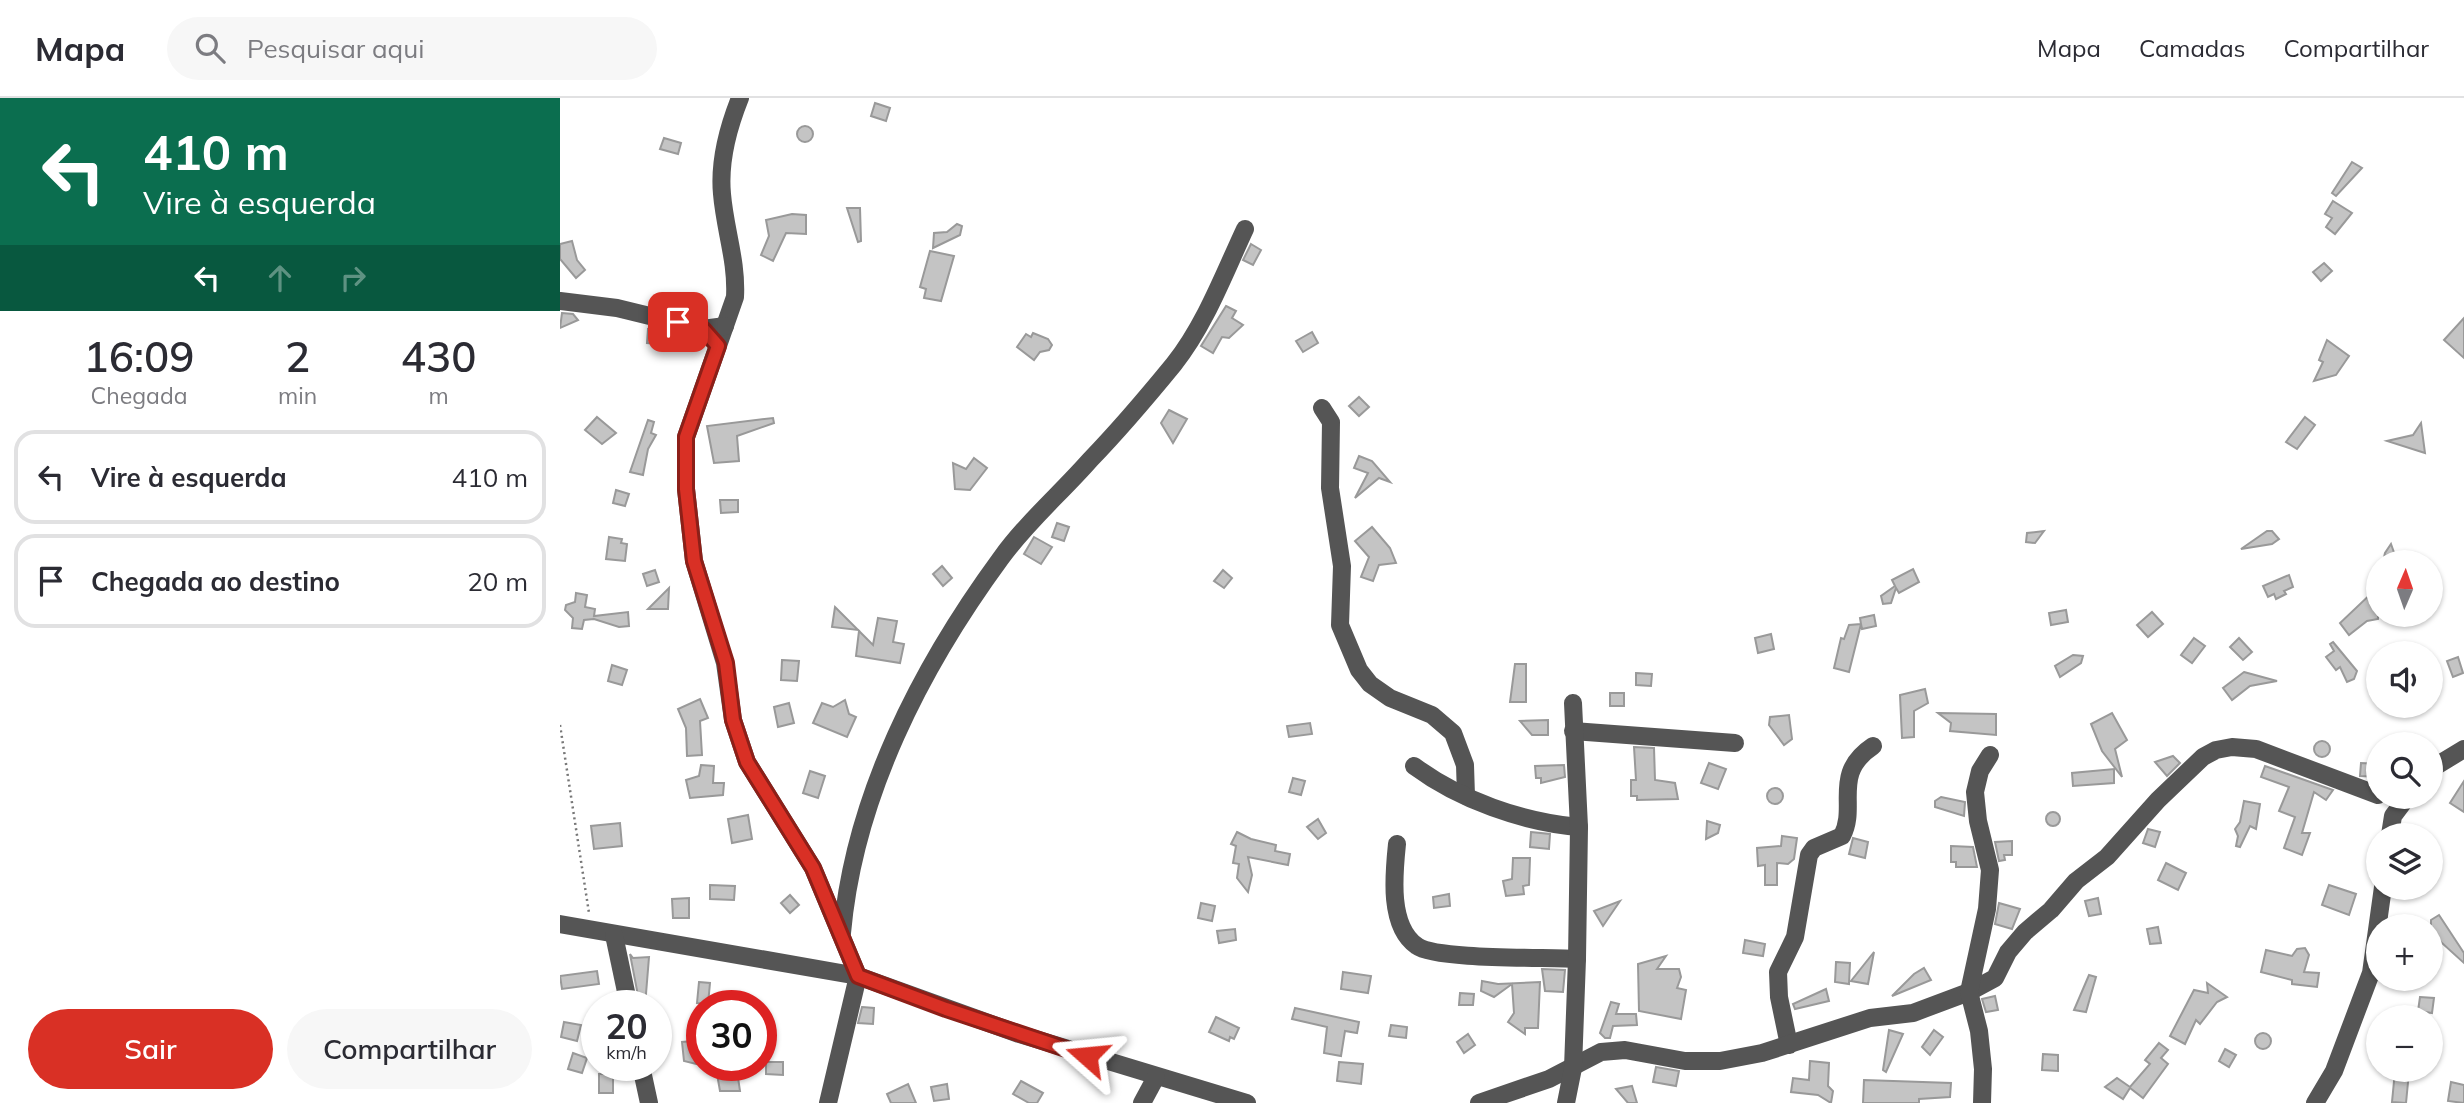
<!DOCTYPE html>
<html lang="pt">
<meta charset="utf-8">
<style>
:root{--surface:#fff;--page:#f7f7f7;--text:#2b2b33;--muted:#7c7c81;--line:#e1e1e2;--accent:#d93025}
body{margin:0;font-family:Mulish,sans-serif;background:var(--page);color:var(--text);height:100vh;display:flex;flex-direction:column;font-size:26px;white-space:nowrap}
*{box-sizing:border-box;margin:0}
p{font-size:23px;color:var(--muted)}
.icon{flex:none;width:38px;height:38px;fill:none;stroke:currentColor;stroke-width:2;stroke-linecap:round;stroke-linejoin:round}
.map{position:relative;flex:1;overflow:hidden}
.details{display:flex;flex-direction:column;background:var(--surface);width:560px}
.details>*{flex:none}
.top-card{background:#0b6e4f;color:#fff;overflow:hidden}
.needle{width:46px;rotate:2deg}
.tools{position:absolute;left:1806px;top:452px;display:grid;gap:14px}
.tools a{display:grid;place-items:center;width:77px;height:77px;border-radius:50%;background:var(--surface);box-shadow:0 2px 5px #0004;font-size:35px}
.speed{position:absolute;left:21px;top:892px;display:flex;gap:14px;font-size:35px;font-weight:700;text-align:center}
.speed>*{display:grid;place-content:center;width:91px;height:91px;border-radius:50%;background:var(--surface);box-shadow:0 2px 5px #0004;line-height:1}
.speed small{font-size:18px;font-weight:400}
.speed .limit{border:10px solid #d22;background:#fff;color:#111}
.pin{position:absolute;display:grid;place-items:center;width:60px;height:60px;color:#fff;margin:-30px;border-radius:14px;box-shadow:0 4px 10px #0006}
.me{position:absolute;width:77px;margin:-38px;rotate:288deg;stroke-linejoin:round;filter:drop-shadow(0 0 5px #0008)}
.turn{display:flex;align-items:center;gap:24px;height:147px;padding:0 28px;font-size:32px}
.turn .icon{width:91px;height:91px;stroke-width:2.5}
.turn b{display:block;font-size:49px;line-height:60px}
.lanes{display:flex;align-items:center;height:66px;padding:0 28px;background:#0003;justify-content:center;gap:35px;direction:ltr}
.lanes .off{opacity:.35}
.eta{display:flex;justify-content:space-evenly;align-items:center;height:119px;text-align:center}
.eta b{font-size:42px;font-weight:600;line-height:49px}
.button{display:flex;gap:14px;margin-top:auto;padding:14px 28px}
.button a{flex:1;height:80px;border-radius:42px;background:var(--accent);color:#fff;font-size:28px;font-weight:600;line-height:80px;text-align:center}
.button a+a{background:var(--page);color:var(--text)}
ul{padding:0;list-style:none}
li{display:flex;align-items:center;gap:21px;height:94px;margin:0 14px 10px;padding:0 14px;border:4px solid var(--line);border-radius:21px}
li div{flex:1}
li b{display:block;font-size:26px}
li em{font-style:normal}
header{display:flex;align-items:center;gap:42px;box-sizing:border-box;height:98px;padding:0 35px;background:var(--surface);border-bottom:2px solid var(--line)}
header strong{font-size:33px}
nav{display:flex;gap:38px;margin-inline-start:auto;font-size:24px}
.search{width:490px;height:63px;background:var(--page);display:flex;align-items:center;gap:18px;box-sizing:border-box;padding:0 24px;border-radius:38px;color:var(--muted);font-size:26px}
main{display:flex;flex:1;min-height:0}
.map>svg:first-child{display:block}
</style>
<header>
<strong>Mapa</strong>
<div class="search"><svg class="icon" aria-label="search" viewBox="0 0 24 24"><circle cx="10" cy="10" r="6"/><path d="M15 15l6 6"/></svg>Pesquisar aqui</div>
<nav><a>Mapa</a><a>Camadas</a><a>Compartilhar</a></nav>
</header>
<main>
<section class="details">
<div class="top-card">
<div class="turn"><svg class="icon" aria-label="left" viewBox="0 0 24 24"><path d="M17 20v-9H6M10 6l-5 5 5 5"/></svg><div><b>410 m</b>Vire à esquerda</div></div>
<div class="lanes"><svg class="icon" aria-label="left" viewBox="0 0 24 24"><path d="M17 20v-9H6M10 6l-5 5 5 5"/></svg><svg class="icon off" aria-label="ahead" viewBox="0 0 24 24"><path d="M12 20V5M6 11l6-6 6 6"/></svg><svg class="icon off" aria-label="right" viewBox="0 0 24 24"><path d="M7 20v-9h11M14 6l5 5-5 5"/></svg></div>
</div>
<div class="eta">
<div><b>16:09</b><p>Chegada</p></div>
<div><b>2</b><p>min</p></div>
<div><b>430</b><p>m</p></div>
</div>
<ul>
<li><svg class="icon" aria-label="left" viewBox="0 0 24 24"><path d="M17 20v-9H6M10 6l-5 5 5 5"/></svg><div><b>Vire à esquerda</b></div><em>410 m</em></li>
<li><svg class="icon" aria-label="arrive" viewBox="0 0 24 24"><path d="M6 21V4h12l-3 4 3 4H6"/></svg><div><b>Chegada ao destino</b></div><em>20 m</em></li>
</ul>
<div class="button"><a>Sair</a><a>Compartilhar</a></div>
</section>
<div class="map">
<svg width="1904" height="1005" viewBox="0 0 1904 1005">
<rect width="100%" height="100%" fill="#fff"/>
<!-- building -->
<g fill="#c4c4c4" stroke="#999" stroke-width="2">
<path d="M315 5 330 10 326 23 311 18Z"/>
<circle cx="245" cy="36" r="8"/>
<path d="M104 40 121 45 118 56 100 51Z"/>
<path d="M1792 64 1802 70 1776 98 1772 95Z"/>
<path d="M1773 103 1792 115 1775 136 1766 129 1772 120 1765 116Z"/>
<path d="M287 110H300L301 143 298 144Z"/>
<path d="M232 116 246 117V136L226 135 213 163 201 157 209 138 206 122Z"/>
<path d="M397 126 402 128 400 137 373 150 374 135 387 134Z"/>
<path d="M12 143 17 162 25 172 16 180 0 161V146Z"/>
<path d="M691 146 701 152 693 167 683 162Z"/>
<path d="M370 153 394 158 381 203 364 200 366 191 360 189Z"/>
<path d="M1764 165 1772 173 1761 183 1753 174Z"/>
<path d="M666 208 676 213 672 220 683 227 669 240 662 239 653 255 641 248Z"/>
<path d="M2 215 13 216 18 222 0 230Z"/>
<path d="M1904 220V260L1884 242Z"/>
<path d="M88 231 113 235 112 247 87 245Z"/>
<path d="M752 234 758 245 743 254 736 243Z"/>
<path d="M473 235 488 241 492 247 489 252 480 254 474 262 457 249 466 236 471 239Z"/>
<path d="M1767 242 1789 258 1776 277 1754 283 1763 264 1759 262Z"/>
<path d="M799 299 809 309 799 318 789 308Z"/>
<path d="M609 312 627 321 613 345 601 325Z"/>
<path d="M37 319 56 335 42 346 25 332Z"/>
<path d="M1745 319 1755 327 1737 351 1726 344Z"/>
<path d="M213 320 214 325 177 338 179 363 154 365 147 328Z"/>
<path d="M88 322 94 324 91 335 96 337 88 351 83 377 70 374Z"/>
<path d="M1861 325 1865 355 1827 343 1853 337Z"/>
<path d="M799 358 812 363 830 384 819 380 795 400 808 375 794 370Z"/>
<path d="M414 360 427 370 410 392 395 391 393 365 406 371Z"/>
<path d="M56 392 69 396 65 408 53 405Z"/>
<path d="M160 402H178V414L161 415Z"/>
<path d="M497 425 509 429 504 443 492 439Z"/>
<path d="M812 429 830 450 836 465 819 467 813 483 801 479 809 459 795 443Z"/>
<path d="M1484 433 1475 445 1466 444 1467 435Z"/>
<path d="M1707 433H1712L1719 441 1712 446 1681 451Z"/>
<path d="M49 439 62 441 61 445 67 446 65 463 46 461Z"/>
<path d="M474 439 492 449 481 466 464 456Z"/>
<path d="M1831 446 1836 460 1823 464 1825 455Z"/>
<path d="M382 468 392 480 383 488 373 476Z"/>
<path d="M1353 471 1359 484 1339 495 1336 490 1331 505 1323 506 1321 498 1335 488 1332 482Z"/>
<path d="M95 472 99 484 87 488 83 476Z"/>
<path d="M663 472 672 480 664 490 654 483Z"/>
<path d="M1729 477 1733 489 1724 493 1726 496 1716 501 1714 496 1708 499 1703 488Z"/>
<path d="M1818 489V521L1807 523 1789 537 1780 525Z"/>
<path d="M109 490 108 511H88Z"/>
<path d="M16 495 27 497 25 509 35 511 34 518 68 514 69 528 59 529 34 521 24 522 22 531 12 530 13 520 5 512 6 507 15 504Z"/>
<path d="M275 509 298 532 272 529Z"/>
<path d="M1506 512 1508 524 1491 527 1489 515Z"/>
<path d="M1592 514 1603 526 1588 539 1577 527Z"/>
<path d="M1314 517 1316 528 1302 531 1301 526 1289 574 1274 570 1281 540 1284 541 1289 527 1301 526 1300 520Z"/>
<path d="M318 520 337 523 333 544 344 546 340 565 296 558 299 533 313 547Z"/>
<path d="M1211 536 1214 551 1198 555 1195 540Z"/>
<path d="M1634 540 1645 548 1632 565 1621 557Z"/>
<path d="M1679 540 1692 554 1683 562 1670 549Z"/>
<path d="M1773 544 1797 573 1794 581 1787 584 1780 569 1776 572 1766 559 1774 553 1770 546Z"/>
<path d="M1513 557 1523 558 1521 565 1500 579 1495 568Z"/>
<path d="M1898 559 1903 575 1893 579 1887 563Z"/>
<path d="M222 562 239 563 237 583 221 582Z"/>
<path d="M955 566H966V604H950Z"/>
<path d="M52 567 67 572 62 587 48 583Z"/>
<path d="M1684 574 1717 583 1690 588 1672 602 1663 590Z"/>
<path d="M1076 575 1092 576 1091 588 1076 587Z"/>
<path d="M1365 591 1368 605 1354 613V639L1342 640 1340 597Z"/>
<rect x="1050" y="595" width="14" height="13"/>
<path d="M140 601 148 620 140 623 142 657 127 658 126 630 118 611Z"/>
<path d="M285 602 289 616 296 619 287 639 253 625 262 605 273 609Z"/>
<path d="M229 605 234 625 218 629 214 609Z"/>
<path d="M1378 615 1436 616V637L1390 633 1391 625Z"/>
<path d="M1552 615 1567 642 1555 651 1562 679 1542 653 1531 626Z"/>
<path d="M1229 617 1232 641 1224 647 1209 627 1210 619Z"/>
<path d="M988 622V637H972L960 623Z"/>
<path d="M750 625 752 636 729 639 727 628Z"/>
<circle cx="1762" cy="651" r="8"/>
<path d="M1074 649 1094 650 1095 682 1115 685 1118 701 1077 702V698H1071V682H1076Z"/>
<path d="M1613 658 1620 665 1607 678 1595 664Z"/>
<path d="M1149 665 1166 671 1158 691 1141 685Z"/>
<path d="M1801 665 1818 666V679L1800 678Z"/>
<path d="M141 667 154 668 153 685H164L163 697 130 700 126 682 139 678Z"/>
<path d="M1004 667 1005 679 981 685V680H976L975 668Z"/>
<path d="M1705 668 1773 692 1766 702 1754 694 1742 735H1750L1742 757 1724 750 1735 719 1719 713 1729 689 1701 679Z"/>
<path d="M1554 671V685L1513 688 1512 675Z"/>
<path d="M250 673 265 678 258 700 243 695Z"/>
<path d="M733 680 745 683 741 697 729 694Z"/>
<path d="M1904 683V714L1890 705Z"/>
<circle cx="1215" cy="698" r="8"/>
<path d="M1381 699 1405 704 1404 718 1375 709V703Z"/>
<path d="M1684 703 1700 706 1696 731 1690 728 1680 749 1676 748 1678 738 1675 731 1680 724Z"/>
<circle cx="1493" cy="721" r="7"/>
<path d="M188 717 192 741 172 745 168 721Z"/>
<path d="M758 721 766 735 758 741 747 729Z"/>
<path d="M1147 723 1160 727 1158 735 1146 741Z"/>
<path d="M60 725 62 748 34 751 31 728Z"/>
<path d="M1588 731 1600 734 1595 749 1583 745Z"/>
<path d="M677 734 691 741 716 747 715 753 730 756 728 767 688 759 692 777 688 794 677 780 679 766 673 765 676 748 671 746Z"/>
<path d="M971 734 990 736 989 751 970 749Z"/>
<path d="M1222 738 1237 740 1234 761 1228 766 1217 765V787H1205V767L1198 768 1197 750 1221 748Z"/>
<path d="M1293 740 1308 744 1305 760 1289 756Z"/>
<path d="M1452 743V757H1444L1445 762 1439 763 1435 744Z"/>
<path d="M1391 748 1413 749 1417 769H1396V764H1391Z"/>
<path d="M953 760H970L969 787 963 788 964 796 946 798 943 783 952 781Z"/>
<path d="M1606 765 1626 775 1618 792 1598 782Z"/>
<path d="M150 787 175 788 174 802 150 801Z"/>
<path d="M1769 787 1796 796 1789 817 1762 807Z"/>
<path d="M889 796 890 808 874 810 873 799Z"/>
<path d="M230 797 239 807 230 815 221 805Z"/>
<path d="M129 800V820H113L112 801Z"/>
<path d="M1538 800 1541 816 1529 818 1525 803Z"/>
<path d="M1060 803 1043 828 1034 813Z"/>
<path d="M641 805 655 808 652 823 638 820Z"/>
<path d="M1439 805 1460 811 1452 831 1435 826Z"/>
<path d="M1879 817 1904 855V865L1871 835V822Z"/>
<path d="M1598 829 1601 845 1590 846 1587 831Z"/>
<path d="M675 831 676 842 659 845 657 833Z"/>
<path d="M1185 842 1205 846 1203 858 1183 855Z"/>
<path d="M1745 850 1749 857 1744 874 1759 875 1757 889 1732 886V882L1701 874 1706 852 1732 858 1737 851Z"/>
<path d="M1314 854 1308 886 1291 883Z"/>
<path d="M70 856 73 860 89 859 85 908H80Z"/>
<path d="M1106 858 1097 871H1119L1121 879 1117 890 1126 892 1121 921 1079 913 1078 866Z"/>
<path d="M1276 864 1290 865 1289 886 1275 884Z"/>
<path d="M1364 870 1371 882 1332 898 1354 876Z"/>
<path d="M982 871 1005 872 1003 894 985 893Z"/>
<path d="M37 873 39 886 2 891 0 878Z"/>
<path d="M783 874 811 878 808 895 781 891Z"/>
<path d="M1529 877 1536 879 1526 914 1514 912Z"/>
<path d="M922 883 938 886 980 884 978 930H965V936L948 924 954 915 952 886 934 899 921 893Z"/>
<path d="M139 884 150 885 148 906 137 905Z"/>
<path d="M1647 885 1667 899 1657 904 1640 926 1636 922 1625 946 1610 938 1634 892 1648 895Z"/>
<path d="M1266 891 1269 903 1235 911 1233 906Z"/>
<path d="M900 895 914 896 913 907H899Z"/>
<path d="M1435 898 1438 912 1426 914 1422 901Z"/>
<path d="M1860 899 1874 900 1872 915 1858 913Z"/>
<path d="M1051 904 1059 906 1056 916H1076L1077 927 1053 928 1050 940H1045L1040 935Z"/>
<path d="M302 909 314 910 313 926 298 925Z"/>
<path d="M735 910 799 924 797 935 785 933 781 958 764 955 767 929 732 921Z"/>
<path d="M656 919 679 930 674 941 670 939 669 943 649 934Z"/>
<path d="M4 924 21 927 17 943 1 939Z"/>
<path d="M831 927 847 929 846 940 829 938Z"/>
<path d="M1329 932 1343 936 1326 974 1323 972Z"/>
<path d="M1374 932 1383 939 1370 957 1362 949Z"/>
<circle cx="1703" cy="943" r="8"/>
<path d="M908 936 915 947 904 955 897 944Z"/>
<path d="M133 943 136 966 124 963 122 944Z"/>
<path d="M1599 945 1608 952 1601 960 1608 966 1583 1000 1570 990 1563 1001 1545 989 1557 980 1570 989 1590 966 1585 962Z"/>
<path d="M1665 951 1676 957 1669 969 1659 963Z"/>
<path d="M13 955 27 960 22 975 8 971Z"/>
<path d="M1483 956 1498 957V973L1482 972Z"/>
<path d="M1250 963 1269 965 1268 988 1273 993 1271 1005 1258 997 1231 994 1233 980 1249 982Z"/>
<path d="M206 964H223V977L206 976Z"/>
<path d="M779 964 803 966 801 986 777 983Z"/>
<path d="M1096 969 1119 973 1116 988 1093 984Z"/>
<path d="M177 973 180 993H160L157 976Z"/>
<path d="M1835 973 1849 974 1846 1005 1832 1004Z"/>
<rect x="39" y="976" width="14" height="19"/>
<path d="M1304 982 1391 985 1390 999 1359 1001V1005H1303Z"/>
<path d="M461 983 483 995 477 1005H469L453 996Z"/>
<path d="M1891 984 1904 987V1005L1888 1003Z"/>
<path d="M348 986 356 1005H331L327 996Z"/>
<path d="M387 986 389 1001 374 1003 371 989Z"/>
<path d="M1072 988 1077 1005H1068L1056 991Z"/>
</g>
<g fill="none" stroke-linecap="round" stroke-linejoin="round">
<!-- path -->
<path stroke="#777" stroke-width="2.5" stroke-dasharray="2 3.5" stroke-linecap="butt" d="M0 627 29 815"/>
<!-- minor -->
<g stroke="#555" stroke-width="18">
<path d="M180 0C168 30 159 64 162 96 165 132 177 163 175 199L126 339V391L134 463 165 565 173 622 187 664 253 770 298 878 268 1005"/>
<path d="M0 203 57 210 143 231 165 228"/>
<path d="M762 310 771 324 770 390 782 468 780 527 799 572 810 586 830 600 872 617 893 635 905 667 906 698"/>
<path d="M1013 633 1175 645"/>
<path d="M854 668C900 702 962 724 1019 729"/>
<path d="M1871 671 1904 651"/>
<path d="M1830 737 1833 718 1848 698"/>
<path d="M837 746C834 775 828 828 857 848 876 862 987 859 1017 861"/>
<path d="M0 826 298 878 459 936 687 1005"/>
<path d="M282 835C294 699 361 569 441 460 467 424 501 395 530 362 559 332 587 299 614 266 645 227 664 176 685 131"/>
<path d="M54 837 69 908"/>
<path d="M1229 947 1219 899 1218 874 1235 839 1249 757 1254 750 1282 738C1298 708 1271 676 1313 648"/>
<path d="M81 968 89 1005"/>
<path d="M582 1005 596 979"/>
<path d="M919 1005 989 981 1041 954 1065 952 1125 963H1160L1202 955 1310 920 1353 915 1409 894 1435 880 1448 854 1465 834 1491 812 1516 783 1547 759 1598 702 1643 659 1656 652 1672 649 1696 651 1818 697"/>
<path d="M1006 1005 1013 970 1017 861 1019 729 1013 605"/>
<path d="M1422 1005 1423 971 1419 933 1409 894 1427 811 1430 772 1418 723 1415 694 1420 673 1430 657"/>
<path d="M1755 1005 1774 973 1811 875 1823 789"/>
</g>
</g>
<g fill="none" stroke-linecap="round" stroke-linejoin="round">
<!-- route casing -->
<g stroke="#8d1f18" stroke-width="18">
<path id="route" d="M118 224 143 231 158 248 126 339V391L134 463 166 565 173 622 187 664 253 770 298 878 386 911 527 958"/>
</g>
<!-- route -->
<use href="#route" stroke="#d93025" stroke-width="12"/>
</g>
</svg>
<div class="tools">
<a><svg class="needle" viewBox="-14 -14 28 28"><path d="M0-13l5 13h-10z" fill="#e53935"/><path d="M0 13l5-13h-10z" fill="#7c7c81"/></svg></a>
<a><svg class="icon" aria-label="sound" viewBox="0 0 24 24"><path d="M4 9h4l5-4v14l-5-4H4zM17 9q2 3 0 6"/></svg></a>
<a><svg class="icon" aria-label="search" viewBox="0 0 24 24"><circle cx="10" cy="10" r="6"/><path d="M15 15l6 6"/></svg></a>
<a><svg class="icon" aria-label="layers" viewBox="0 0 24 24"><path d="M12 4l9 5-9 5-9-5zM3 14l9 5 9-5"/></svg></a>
<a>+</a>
<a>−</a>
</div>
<div class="speed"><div>20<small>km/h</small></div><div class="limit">30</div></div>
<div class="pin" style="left:118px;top:224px;background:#d93025"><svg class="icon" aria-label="arrive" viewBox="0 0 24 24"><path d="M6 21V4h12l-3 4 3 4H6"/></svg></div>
<svg class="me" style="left:527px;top:958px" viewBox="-20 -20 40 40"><path d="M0-17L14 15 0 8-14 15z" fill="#d93025" stroke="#fff" stroke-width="4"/></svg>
</div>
</main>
